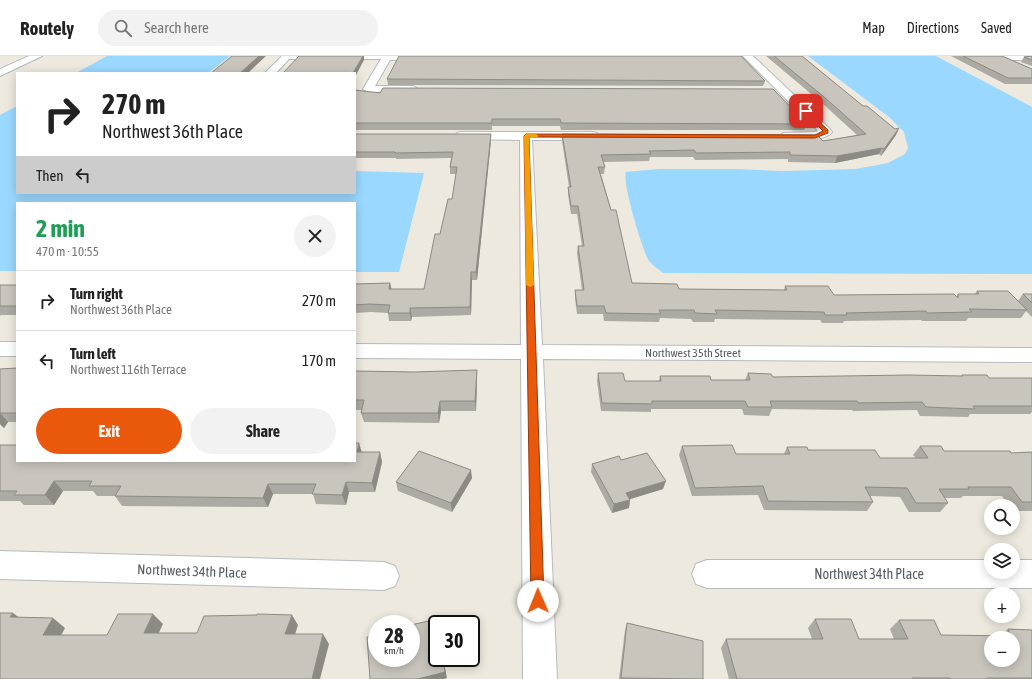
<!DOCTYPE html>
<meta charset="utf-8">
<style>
:root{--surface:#fff;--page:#f2f2f2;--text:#222;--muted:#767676;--line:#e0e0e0;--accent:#ea580c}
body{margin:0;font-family:"Asap Condensed",sans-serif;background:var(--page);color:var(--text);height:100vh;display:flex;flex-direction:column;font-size:15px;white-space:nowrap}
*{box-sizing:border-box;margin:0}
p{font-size:13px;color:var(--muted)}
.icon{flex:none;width:22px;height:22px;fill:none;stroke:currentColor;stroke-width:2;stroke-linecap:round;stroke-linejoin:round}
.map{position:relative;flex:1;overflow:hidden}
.details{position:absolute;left:16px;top:146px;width:340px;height:260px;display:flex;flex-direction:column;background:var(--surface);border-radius:0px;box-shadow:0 2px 10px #0003}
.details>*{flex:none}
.guide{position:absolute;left:16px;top:16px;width:340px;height:122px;border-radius:0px;box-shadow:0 2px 10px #0003;background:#fff;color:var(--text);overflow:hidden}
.buttons{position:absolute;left:984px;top:443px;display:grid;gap:8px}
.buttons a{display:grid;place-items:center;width:36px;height:36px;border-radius:50%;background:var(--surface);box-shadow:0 2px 10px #0003;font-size:20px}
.speed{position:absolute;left:368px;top:559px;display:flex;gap:8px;font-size:20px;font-weight:700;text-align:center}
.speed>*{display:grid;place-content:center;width:52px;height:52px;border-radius:50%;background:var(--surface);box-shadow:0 2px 10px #0003;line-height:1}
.speed small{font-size:10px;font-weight:400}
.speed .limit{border:2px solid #111;border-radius:6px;background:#fff;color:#111}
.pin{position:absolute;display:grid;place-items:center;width:34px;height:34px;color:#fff;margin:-17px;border-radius:8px;box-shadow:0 2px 6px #0006}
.me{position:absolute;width:44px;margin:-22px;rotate:359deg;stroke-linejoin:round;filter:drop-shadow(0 0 3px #0008)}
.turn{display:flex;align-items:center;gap:14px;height:84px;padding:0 20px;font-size:18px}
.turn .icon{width:52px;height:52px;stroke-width:2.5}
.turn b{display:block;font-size:28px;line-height:34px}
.then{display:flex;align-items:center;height:38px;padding:0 20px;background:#0003;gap:8px;font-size:15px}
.round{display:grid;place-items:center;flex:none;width:42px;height:42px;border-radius:21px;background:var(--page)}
.headline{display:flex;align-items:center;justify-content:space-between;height:68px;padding:0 20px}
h1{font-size:24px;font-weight:700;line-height:30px;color:#1e9e55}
.cta{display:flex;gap:8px;margin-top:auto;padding:8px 20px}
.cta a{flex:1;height:46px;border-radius:24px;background:var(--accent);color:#fff;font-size:16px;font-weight:700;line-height:46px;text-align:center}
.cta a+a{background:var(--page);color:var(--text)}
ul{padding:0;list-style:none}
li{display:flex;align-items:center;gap:12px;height:60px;padding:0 20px;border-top:1px solid var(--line)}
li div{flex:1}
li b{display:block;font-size:15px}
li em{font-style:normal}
header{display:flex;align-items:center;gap:24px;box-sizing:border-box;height:56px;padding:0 20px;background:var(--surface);border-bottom:1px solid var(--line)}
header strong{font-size:19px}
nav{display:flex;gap:22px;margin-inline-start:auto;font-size:14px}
.search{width:280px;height:36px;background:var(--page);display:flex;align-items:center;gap:10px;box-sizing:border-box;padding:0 14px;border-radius:22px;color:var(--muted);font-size:15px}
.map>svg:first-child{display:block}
</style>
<header>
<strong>Routely</strong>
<div class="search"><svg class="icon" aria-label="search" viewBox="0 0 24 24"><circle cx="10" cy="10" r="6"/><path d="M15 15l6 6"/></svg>Search here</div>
<nav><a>Map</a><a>Directions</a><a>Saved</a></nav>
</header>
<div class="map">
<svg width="1032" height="623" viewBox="0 0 1032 623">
<rect width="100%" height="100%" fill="#ede9de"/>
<!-- water -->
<g fill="#9bd8ff">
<path d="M107 0H230L208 17H76Z"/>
<path d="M808 0H936L1032 51V218L663 217C659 213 653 210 649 205 642 193 622 127 626 116L659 113H736L782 115 856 113 888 107 905 98 908 92 904 76 889 61Z"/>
<path d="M17 50V137H355V115L424 117 399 216H355V147H17V215H0V59Z"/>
</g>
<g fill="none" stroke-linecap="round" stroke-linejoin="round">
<!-- street casing -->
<g stroke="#b6babf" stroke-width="2">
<g id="street">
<path d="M282 0H432L433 1 428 4H390L375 30H413L418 33 417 35 368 36 363 33 381 3H289L276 17H265Z"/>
<path d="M743 0H753L830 73 832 76C825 86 794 85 783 83L781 80 783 77 814 76 818 75Z"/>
<path d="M996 0H1032V4H1000L997 3Z"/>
<path d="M461 76H593L597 77 599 80 597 83 593 84H532L542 289 1032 292V306L543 303 557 623H523L521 303 355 302V288L521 289 520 84 457 83 455 80 457 77Z"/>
<rect x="0" y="286" width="17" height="14"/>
<path d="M0 495 384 506 395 510 399 520 395 530 384 534 0 523Z"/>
<path d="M707 504H991V516H1013V504H1032V532H707L696 528 692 518 696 508Z"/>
</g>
</g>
<!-- secondary casing -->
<g stroke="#b4b9bf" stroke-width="2">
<path id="secondary" d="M29 0H42L0 20V13Z"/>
</g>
<!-- street -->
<use href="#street" fill="#fff" fill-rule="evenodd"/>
<!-- secondary -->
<use href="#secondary" fill="#fff" fill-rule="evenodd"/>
</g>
<!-- wall -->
<g fill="#ada9a3">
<path d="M766 0H802L858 46 895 73 899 72 896 79 881 100 879 98 835 107 788 106V103L695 104 693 101H650L649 105 603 106 605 111 604 118H601L632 227 679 233 784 234 785 230 834 239 957 240 958 238H975L977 235 1018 245 1023 238H1032V261L1026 255 1021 262H968L966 265H922L921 264 844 265 843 267H822L820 264 715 263 714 266H693L691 263 660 262 659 266 604 265 603 258H577L575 242V234H582L577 197 578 190H582L577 158H571L568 138V131H569L562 85V78L823 85 857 79 822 47Z"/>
<path d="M951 0H1002L1032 13V28H1005Z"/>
<path d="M1032 0V10L1021 6 1024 1Z"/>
<path d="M387 23 765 25 763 30 388 29Z"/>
<path d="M355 34 380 37 807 68 804 74H561L560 70H492V74H355Z"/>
<path d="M355 78 491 84 477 224H472L471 259 412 261 411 265H389L388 257 371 256 355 257V228L390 227 391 233H424L440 178 452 143 456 118H450V111L451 102 396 103V102H355Z"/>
<path d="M0 229H17V259H1L0 260Z"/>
<path d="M17 312V366H8L4 372 0 368V313Z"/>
<path d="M477 314V324L476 355H441L439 367 364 366 361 357 362 354H355V315L414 316Z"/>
<path d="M598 317 625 325H659L660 320 711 324H745L748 317 773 321 961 320 962 319 989 322H1032V356L1030 358H970L968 361 920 360 917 354 853 355 852 354 772 353 769 360 744 359 742 353H651V356L601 355 597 325Z"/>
<path d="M0 389 17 405 362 396H380L382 406 375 436H349L346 449 316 448 313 438H273L268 451 122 450 115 440H97L93 435H63L54 449H24L20 445H0Z"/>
<path d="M682 390 736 398H784L787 391 880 402H916L913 399 920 390 944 395 1011 397 1032 396V455H1013V450H1009L1002 440H963L961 442H944L948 447 940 456H909L900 441 870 440 873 446 867 455 764 454 758 439 692 440 679 399Z"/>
<path d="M621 404 663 433 630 443 629 452 612 457 591 416 592 408Z"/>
<path d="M472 422 452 456 398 435 396 426Z"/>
<path d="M815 563 859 583H894L890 573 899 564 941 579 999 580 1008 573 1032 574V623H729L721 592 726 583H812L808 572Z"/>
<path d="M627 567 703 623H619L625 574Z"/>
</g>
<!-- shaded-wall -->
<g fill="#8d8a84">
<path d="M259 0H266L248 17H240Z"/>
<path d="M363 0H364V4L355 21V17H353Z"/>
<path d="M899 72 896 79 881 100 884 93Z"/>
<path d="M491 78V84L477 224 476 216Z"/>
<path d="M882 92 879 98 835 107 837 100Z"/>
<path d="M471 216 472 224 471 259 470 251Z"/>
<path d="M390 227 392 235 389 233Z"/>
<path d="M410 252 412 261 411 265 410 257Z"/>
<path d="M477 314V324L476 355 475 345Z"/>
<path d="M440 345 441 355 439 367 438 357Z"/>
<path d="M0 357 8 366 4 372 0 368Z"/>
<path d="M359 387 362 397 357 396Z"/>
<path d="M380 396 382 406 375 436 372 427Z"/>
<path d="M471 414 472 422 452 456 451 447Z"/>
<path d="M54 425 63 435 54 449 45 439Z"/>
<path d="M666 425 663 433 624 445 626 437Z"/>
<path d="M346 426 349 436 346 449 342 439Z"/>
<path d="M268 428 273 438 268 451 263 442Z"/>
<path d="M630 444 629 452 612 457 614 448Z"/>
<path d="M13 557 26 567 10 561Z"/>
<path d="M153 558 163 568 154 587 144 577Z"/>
<path d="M292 559 298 569 292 588 285 578Z"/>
<path d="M53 562 65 572 56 589 43 579Z"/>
<path d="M323 578 329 588 320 623H312Z"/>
<path d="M443 602 447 622 444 623H418Z"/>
</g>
<!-- building -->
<g fill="#c9c5bd" stroke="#8d8a84" fill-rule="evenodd">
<path d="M232 0H259L240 17H211Z"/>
<path d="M299 0H363L353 17H283Z"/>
<path d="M399 0H741L765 25 387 23Z"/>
<path d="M774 0H802L863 50H867L895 73 899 72 884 93 882 92 837 100 790 99V96L696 97 694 94 649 95 651 98 601 99 605 111H598L611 154H616L632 227 677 228 679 233 787 234 785 230H828L834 239 954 238 958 242V238H979L977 235H1008L1027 254 969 253 972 256 927 257 926 255 846 257 847 259H825L824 256 715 254 717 258 695 257 694 254H659L661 258 606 257 604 250H577L575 234H584L578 190H584L578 150H571L568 131H571L562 78 817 79 823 85 866 78 824 41Z"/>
<path d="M963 0H1002L1032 13V22H1008Z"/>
<path d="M1032 0V4L1024 1Z"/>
<path d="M383 32 773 33 807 68 561 67 560 63H492V67H355V34L380 37Z"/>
<path d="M355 78H491L476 216H471L470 251 410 252V257H388L390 249 369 248 355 249V228L390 227 389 233H424L435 178H440L448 143H452L457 111H450L453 96 395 97V96H355Z"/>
<rect x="0" y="229" width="17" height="21"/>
<path d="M1023 238H1032V247Z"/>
<path d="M17 312V357H0V313Z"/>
<path d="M477 314 475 345H440L438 357H361L364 344H355V315L414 316Z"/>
<path d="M598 317H623L625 325H661L660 320H710L711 324H750L748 317 771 318 773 321 908 319 963 320 962 319H987L989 322H1032V350H973L975 353 926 351 922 346 858 347 857 345H770L772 351H748L745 345H652V348L602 347Z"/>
<path d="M355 387H359L357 396H380L372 427 346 426 342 439 312 438 316 428H268L263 442 115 440 121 430H89L92 425H54L45 439H14L17 435H0V389H17V405H355Z"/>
<path d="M732 389 736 398H790L787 391H807L808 394H875L880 402H928L920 390H941L944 395H1010L1011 397 1032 396V446H1022L1011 431H968L969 433H939L948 447H916L907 432 865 431 873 446 768 445 763 430 695 432 682 390Z"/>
<path d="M419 395 471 414 451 447 396 426Z"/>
<path d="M647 397 666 425 626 437 630 444 614 448 592 408 619 400 621 404Z"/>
<path d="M0 557H13L10 561 53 562 43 579H107L118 558H153L144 577H197L204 560 257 559V558L292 559 285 578H323L312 623H0Z"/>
<path d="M437 563V602H443L445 616 418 623H370L367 581 377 578V602H411V569Z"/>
<path d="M815 563H851L859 583H908L899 564H934L941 579 1011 580 1008 573 1032 574V622H987V623H950V622H912L913 623H737L726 583H823ZM991 582H1013V604H991Z"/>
<path d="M627 567 703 585V623L621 622Z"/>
</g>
<!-- route -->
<path fill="#ea580c" stroke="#983908" d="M806 54 828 74V77L815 82 529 81 544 545 542 550 538 551 533 550 531 545 524 80 526 78 815 79 823 75 804 56Z"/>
<!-- slow -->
<path fill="#f59e0b" d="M536 78 538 79V81H529L534 229 530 231 526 229 524 80 526 78Z"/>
<g text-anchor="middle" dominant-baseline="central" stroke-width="3" stroke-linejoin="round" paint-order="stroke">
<!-- street labels -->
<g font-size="12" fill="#575c61" stroke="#fff">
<text x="693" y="297">Northwest 35th Street</text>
</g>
<!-- near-street labels -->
<g font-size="14" fill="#575c61" stroke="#fff">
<text transform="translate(192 515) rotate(2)">Northwest 34th Place</text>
<text x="869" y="518">Northwest 34th Place</text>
</g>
</g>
</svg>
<div class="buttons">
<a><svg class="icon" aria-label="search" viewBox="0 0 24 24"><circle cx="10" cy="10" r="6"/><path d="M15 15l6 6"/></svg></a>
<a><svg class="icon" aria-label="layers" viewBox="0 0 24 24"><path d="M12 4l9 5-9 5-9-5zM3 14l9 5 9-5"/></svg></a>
<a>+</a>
<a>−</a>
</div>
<div class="speed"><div>28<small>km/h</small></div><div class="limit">30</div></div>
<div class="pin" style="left:806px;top:55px;background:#d93025"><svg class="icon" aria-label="arrive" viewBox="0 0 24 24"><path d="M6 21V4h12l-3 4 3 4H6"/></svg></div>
<svg class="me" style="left:538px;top:545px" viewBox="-20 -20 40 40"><circle r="19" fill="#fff"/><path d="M0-13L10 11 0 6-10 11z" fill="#ea580c"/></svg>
<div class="guide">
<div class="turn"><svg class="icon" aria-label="right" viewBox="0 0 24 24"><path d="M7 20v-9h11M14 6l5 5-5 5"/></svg><div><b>270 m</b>Northwest 36th Place</div></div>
<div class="then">Then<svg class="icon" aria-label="left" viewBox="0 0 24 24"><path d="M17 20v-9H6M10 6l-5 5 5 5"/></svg></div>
</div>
<section class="details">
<div class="headline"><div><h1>2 min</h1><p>470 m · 10:55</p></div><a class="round"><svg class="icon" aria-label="close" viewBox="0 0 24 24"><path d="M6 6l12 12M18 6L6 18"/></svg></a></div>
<ul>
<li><svg class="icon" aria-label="right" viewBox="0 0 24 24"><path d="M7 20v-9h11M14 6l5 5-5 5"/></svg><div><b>Turn right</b><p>Northwest 36th Place</p></div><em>270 m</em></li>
<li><svg class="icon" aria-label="left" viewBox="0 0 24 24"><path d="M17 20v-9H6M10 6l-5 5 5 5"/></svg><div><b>Turn left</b><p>Northwest 116th Terrace</p></div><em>170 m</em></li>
</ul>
<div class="cta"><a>Exit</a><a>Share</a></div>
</section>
</div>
